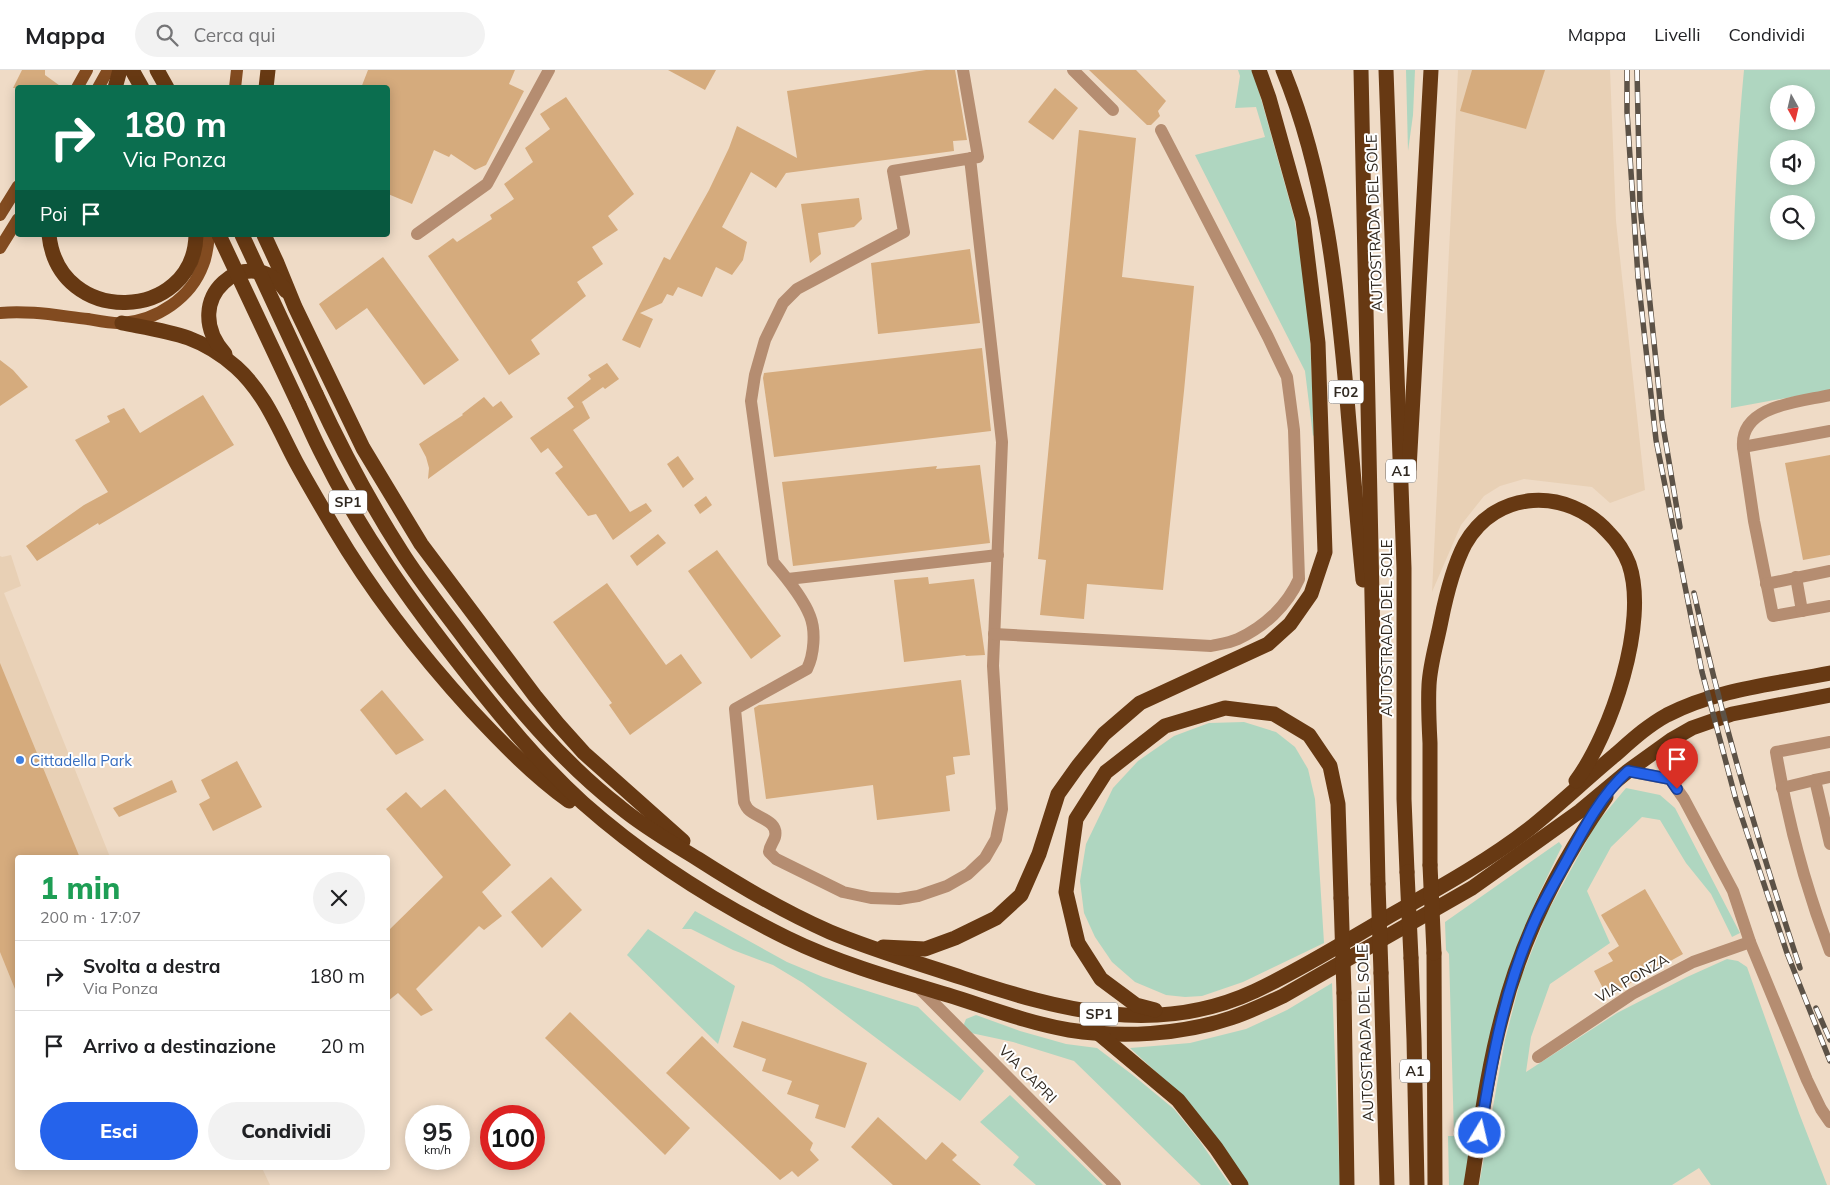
<!DOCTYPE html>
<html lang="it">
<meta charset="utf-8">
<style>
:root{--surface:#fff;--page:#f2f2f2;--text:#202124;--muted:#757577;--line:#e0e0e0;--accent:#2563eb}
body{margin:0;font-family:Mulish,sans-serif;background:var(--page);color:var(--text);height:100vh;display:flex;flex-direction:column;font-size:19px;white-space:nowrap}
*{box-sizing:border-box;margin:0}
p{font-size:16px;color:var(--muted)}
.icon{flex:none;width:28px;height:28px;fill:none;stroke:currentColor;stroke-width:2;stroke-linecap:round;stroke-linejoin:round}
.map{position:relative;flex:1;overflow:hidden}
.drawer{position:absolute;left:15px;top:785px;width:375px;height:315px;display:flex;flex-direction:column;background:var(--surface);border-radius:5px;box-shadow:0 2px 12px #0003}
.drawer>*{flex:none}
.top-card{position:absolute;left:15px;top:15px;width:375px;height:152px;border-radius:5px;box-shadow:0 2px 12px #0003;background:#0b6e4f;color:#fff;overflow:hidden}
.needle{width:32px;rotate:172deg}
.fabs{position:absolute;left:1770px;top:15px;display:grid;gap:10px}
.fabs a{display:grid;place-items:center;width:45px;height:45px;border-radius:50%;background:var(--surface);box-shadow:0 2px 12px #0003;font-size:25px}
.speed{position:absolute;left:405px;top:1035px;display:flex;gap:10px;font-size:25px;font-weight:700;text-align:center}
.speed>*{display:grid;place-content:center;width:65px;height:65px;border-radius:50%;background:var(--surface);box-shadow:0 2px 12px #0003;line-height:1}
.speed small{font-size:12px;font-weight:400}
.speed .limit{border:8px solid #d22;background:#fff;color:#111}
.pin{position:absolute;display:grid;place-items:center;width:42px;height:42px;color:#fff;margin:-51px -21px;border-radius:50% 50% 50% 0;rotate:-45deg;box-shadow:0 0 5px #0007}
.pin .icon{rotate:45deg}
.me{position:absolute;width:55px;margin:-28px;rotate:9deg;stroke-linejoin:round;filter:drop-shadow(0 0 4px #0008)}
.turn{display:flex;align-items:center;gap:18px;height:105px;padding:0 25px;font-size:22px}
.turn .icon{width:65px;height:65px;stroke-width:2.5}
.turn b{display:block;font-size:35px;line-height:42px}
.then{display:flex;align-items:center;height:48px;padding:0 25px;background:#0003;gap:10px;font-size:19px}
.round{display:grid;place-items:center;flex:none;width:52px;height:52px;border-radius:26px;background:var(--page)}
.overview{display:flex;align-items:center;justify-content:space-between;height:85px;padding:0 25px}
h1{font-size:30px;font-weight:800;line-height:38px;color:#1e9e55}
.primary-button{display:flex;gap:10px;margin-top:auto;padding:10px 25px}
.primary-button a{flex:1;height:58px;border-radius:30px;background:var(--accent);color:#fff;font-size:20px;font-weight:800;line-height:58px;text-align:center}
.primary-button a+a{background:var(--page);color:var(--text)}
ul{padding:0;list-style:none}
li{display:flex;align-items:center;gap:15px;height:70px;padding:0 25px;border-top:1px solid var(--line)}
li div{flex:1}
li b{display:block;font-size:19px}
li em{font-style:normal}
header{display:flex;align-items:center;gap:30px;box-sizing:border-box;height:70px;padding:0 25px;background:var(--surface);border-bottom:1px solid var(--line)}
header strong{font-size:24px}
nav{display:flex;gap:28px;margin-inline-start:auto;font-size:18px}
.search{width:350px;height:45px;background:var(--page);display:flex;align-items:center;gap:12px;box-sizing:border-box;padding:0 18px;border-radius:28px;color:var(--muted);font-size:19px}
.map>svg:first-child{display:block}
</style>
<header>
<strong>Mappa</strong>
<div class="search"><svg class="icon" aria-label="search" viewBox="0 0 24 24"><circle cx="10" cy="10" r="6"/><path d="M15 15l6 6"/></svg>Cerca qui</div>
<nav><a>Mappa</a><a>Livelli</a><a>Condividi</a></nav>
</header>
<div class="map">
<svg width="1830" height="1115" viewBox="0 0 1830 1115">
<rect width="100%" height="100%" fill="#efdbc6"/>
<!-- built -->
<g fill="#e8d0b5">
<path d="M1458 0H1610L1616 151 1645 420 1610 433 1592 417 1524 409 1500 416 1484 426 1461 455 1432 522Z"/>
<path d="M11 485 21 516 4 523 110 787 18 788V1098H262L270 1115H0V486L2 487Z"/>
</g>
<!-- green -->
<g fill="#afd6c0" fill-rule="evenodd">
<path d="M1238 0H1253L1294 147 1302 195 1309 244 1314 365 1313 366 1305 301 1195 85 1265 67 1256 37 1235 38 1240 6Z"/>
<path d="M1406 0H1415L1413 45 1408 81Z"/>
<path d="M1744 0H1830V320L1731 338C1732 225 1733 113 1744 0ZM1779 24H1806V51H1779ZM1779 79H1806V106H1779ZM1779 134H1806V161H1779Z"/>
<path d="M1244 652 1276 662 1295 677 1308 699 1315 729 1324 873 1243 912 1202 926 1185 927 1166 925 1135 912 1112 892 1095 867 1084 843 1080 811 1086 774 1113 718 1138 691 1174 666 1209 653Z"/>
<path d="M1626 718 1660 725 1675 738 1740 863 1732 867 1711 824 1686 793 1660 750 1642 747 1611 777 1587 821 1610 873 1550 914 1531 967 1526 1002 1617 943 1687 907 1727 889 1738 891 1747 897 1799 1043 1827 1115H1711L1699 1098 1672 1115H1479L1505 970 1521 908 1547 843 1596 754Z"/>
<path d="M1559 772 1562 776 1538 826 1523 862 1466 1115H1449L1448 1066H1454L1449 884 1446 880 1445 852Z"/>
<path d="M695 841 787 892 823 907 918 937 984 1001 960 1031 803 913 773 895 733 880 691 859H682Z"/>
<path d="M648 859 735 916 718 974 627 885Z"/>
<path d="M1332 913 1340 1115H1246L1180 1024 1130 978 1190 973 1246 959 1287 940Z"/>
<path d="M976 945 1020 961 1066 974 1097 978 1134 1006 1174 1039 1199 1070 1230 1115H1201L1074 991 1013 972 971 963 965 959 964 954 966 949Z"/>
<path d="M1010 1025 1103 1115H1036L1013 1095 1019 1087 980 1052Z"/>
</g>
<!-- building -->
<g fill="#d5ab7d">
<path d="M22 0H45V5L63 18H13Z"/>
<path d="M368 0H515L509 14 524 21 486 95 475 100 451 84 449 87 434 80 412 134 388 124V18H361Z"/>
<path d="M668 0H716L705 20Z"/>
<path d="M926 0H955L967 70 953 71 954 81 786 103 776 118 751 102 722 157 747 172 743 190 732 205 716 197 702 227 678 217 673 226 667 224 662 233 640 243 653 249 640 278 622 270 664 187 670 190 709 120 729 78 737 56 797 88 787 21Z"/>
<path d="M1089 0H1136L1166 31 1158 41 1160 46 1151 55H1147Z"/>
<path d="M1472 0H1545L1526 59 1460 41Z"/>
<path d="M1055 18 1078 38 1053 70 1028 52Z"/>
<path d="M566 27 634 124 608 146 618 160 592 177 603 194 577 212 586 226 531 270 540 284 509 305 428 186 453 168 457 172 492 149 490 145 514 129 504 114 533 92 525 78 550 59 540 44Z"/>
<path d="M1079 60 1136 68 1122 207 1194 216 1184 321 1163 520 1087 514 1084 549 1040 545 1046 490 1038 489Z"/>
<path d="M859 128 862 149 854 157 818 163 821 184 810 193 801 134Z"/>
<path d="M970 179 980 253 878 264 871 193Z"/>
<path d="M383 187 459 290 424 315 367 238 336 260 319 234Z"/>
<path d="M982 278 991 361 774 387 763 308 764 303Z"/>
<path d="M0 290 13 300 28 317 0 336Z"/>
<path d="M607 293 619 309 605 319 603 317 579 334 582 332 590 348 573 360 630 442 646 433 652 441 613 470 596 444 588 446 555 403 563 397 548 378 541 383 530 368 574 337 567 328 591 309 588 305Z"/>
<path d="M203 325 234 375 99 455 98 453 37 491 26 476 84 435 108 422 75 370 110 352 107 346 124 338 140 363Z"/>
<path d="M484 327 493 337 501 331 513 347 428 409 429 398 426 387 419 374 463 345 462 344Z"/>
<path d="M1830 385V485L1803 490 1785 393Z"/>
<path d="M678 386 694 409 683 418 667 394Z"/>
<path d="M980 395 990 473 793 496 782 412 937 396 936 399Z"/>
<path d="M706 426 712 435 700 444 694 435Z"/>
<path d="M658 464 666 473 637 496 630 486Z"/>
<path d="M717 480 781 566 751 589 688 501Z"/>
<path d="M928 507 929 514 974 509 985 585 966 586 965 585 904 592 894 510Z"/>
<path d="M607 513 666 595 681 584 702 613 630 665 609 635 612 633 553 552Z"/>
<path d="M0 593 80 788H18L17 924 0 882Z"/>
<path d="M961 610 970 685 953 687 955 704 946 706 950 741 877 750 873 715 766 729 754 638 759 635Z"/>
<path d="M382 620 424 670 396 685 360 640Z"/>
<path d="M237 691 262 737 213 761 199 734 210 728 201 710Z"/>
<path d="M172 710 177 722 119 747 113 738Z"/>
<path d="M445 719 511 795 482 822 502 846 484 860 479 856 416 919 433 940 421 946 398 923 388 931V861L443 807 386 739 406 722 421 738Z"/>
<path d="M551 807 582 840 542 878 511 842Z"/>
<path d="M1645 819 1683 884 1607 926 1594 901 1613 891 1608 883 1619 876 1601 845Z"/>
<path d="M570 942 690 1058 665 1085 545 968Z"/>
<path d="M742 951 867 993 845 1058 815 1048 819 1035 787 1024 792 1011 762 1001 766 989 733 977Z"/>
<path d="M702 966 813 1073 810 1080 819 1090 798 1107 792 1101 780 1110 666 1003Z"/>
<path d="M878 1047 926 1090 942 1072 957 1085 952 1090 981 1115H893L851 1077Z"/>
</g>
<g fill="none" stroke-linecap="round" stroke-linejoin="round">
<!-- minor -->
<g stroke="#b58d71" stroke-width="12">
<path d="M963 0 978 87 893 101 904 162 797 219 783 233 765 270 755 305 751 331 773 492C785 506 804 530 810 546 816 561 814 585 807 599L735 639 744 732C745 734 746 737 748 739 756 748 779 750 775 767 773 773 770 775 769 782L776 789 843 822 871 828 899 829 918 826 947 816 968 804 985 788 996 769 1002 739 993 596 1002 372 970 88"/>
<path d="M1073 0 1113 40"/>
<path d="M417 164 487 114 549 0"/>
<path d="M1830 361 1743 377 1754 451 1773 546 1830 536"/>
<path d="M1743 377C1740 335 1800 332 1830 325"/>
<path d="M1796 507 1802 541"/>
<path d="M788 509 998 485"/>
<path d="M1766 514 1830 501"/>
<path d="M994 564 1211 576C1220 574 1229 573 1238 569 1264 557 1287 536 1299 509L1294 360 1287 307 1268 267 1161 60"/>
<path d="M1671 670 1669 688 1670 709 1684 729 1733 821 1750 872 1807 1010 1821 1039 1830 1052"/>
<path d="M1830 672 1776 682C1787 747 1806 819 1830 881"/>
<path d="M1628 701 1670 709"/>
<path d="M1830 707 1815 710 1830 774"/>
<path d="M1782 718 1815 710"/>
<path d="M917 916 1115 1115"/>
<path d="M1538 987 1632 924 1693 892 1750 872"/>
</g>
<!-- major -->
<g stroke="#824b20" stroke-width="12">
<path d="M77 18 87 0"/>
<path d="M98 18 108 0"/>
<path d="M235 18 237 0"/>
<path d="M0 145 18 116"/>
<path d="M0 178 18 149"/>
<path d="M0 243C29 240 60 246 88 249 99 251 112 254 123 253 157 250 191 228 203 195 207 186 208 175 209 165"/>
</g>
<!-- highway -->
<g stroke="#673913" stroke-width="15">
<path d="M132 0 142 18"/>
<path d="M157 0 167 18"/>
<path d="M1283 0C1326 105 1337 217 1347 329 1352 389 1357 449 1363 510"/>
<path d="M1361 0 1378 814"/>
<path d="M1386 0 1404 498V729L1407 802"/>
<path d="M115 18 120 0"/>
<path d="M266 18 268 0"/>
<path d="M49 165C59 258 194 252 196 165"/>
<path d="M264 165 277 193 295 237 363 378 421 474 535 626 558 654 584 683 683 771"/>
<path d="M122 253C169 262 198 264 236 297 265 323 278 358 296 392 308 414 321 436 334 458 373 524 420 584 472 641 502 673 533 705 569 731"/>
<path d="M225 284C176 229 250 169 286 221"/>
<path d="M316 324C341 378 369 431 401 481 421 513 445 542 467 572 512 632 561 691 620 737 644 757 672 773 698 789 740 816 784 842 830 862 873 880 918 893 963 908 1060 940 1156 967 1255 921 1300 900 1343 873 1386 848 1435 820 1485 793 1529 759 1559 735 1586 709 1615 685 1631 671 1647 656 1667 645 1717 619 1775 614 1830 603"/>
<path d="M299 335C307 352 314 369 323 386 361 463 412 534 465 601 502 648 539 693 583 733 644 787 714 832 787 868 838 893 894 909 948 925 987 937 1028 953 1069 960 1121 968 1181 965 1231 948 1249 942 1266 934 1283 926L1472 818 1580 741 1628 701 1671 670 1692 658 1732 644 1830 625"/>
<path d="M1409 399 1431 0"/>
<path d="M1430 795C1430 755 1430 714 1430 673 1429 654 1428 634 1429 615 1430 594 1437 572 1441 551 1446 526 1453 497 1465 474 1496 419 1567 417 1608 462 1617 471 1624 481 1629 494 1649 552 1611 664 1576 711"/>
<path d="M883 877 925 879 955 868 996 848 1021 825 1039 784 1058 724 1078 696 1104 664 1140 633 1268 574 1290 554 1311 524 1325 482 1318 273 1303 150 1269 28 1259 0"/>
<path d="M1434 883 1435 1115"/>
<path d="M1411 888 1414 969 1417 1115"/>
<path d="M1381 903 1387 1115"/>
<path d="M1344 923 1347 1115"/>
<path d="M1155 940 1136 935 1101 909 1078 873 1066 822 1076 749 1106 702 1165 656 1225 638 1274 644 1309 665 1330 696 1338 734 1341 828"/>
<path d="M1098 963 1178 1030 1216 1078 1241 1115"/>
<path d="M1471 1115C1480 1059 1487 1001 1502 946 1522 867 1560 793 1606 727"/>
</g>
<!-- rail casing -->
<g stroke="#5c5247" stroke-width="5.5">
<g id="rail">
<path d="M1627 0V42L1638 207 1656 370 1702 602 1736 730 1787 883 1830 991"/>
<path d="M1637 0 1640 136 1662 350 1680 457"/>
<path d="M1694 523C1722 651 1759 775 1800 898"/>
<path d="M1816 938 1830 970"/>
</g>
</g>
<!-- rail -->
<use href="#rail" stroke="#fff" stroke-width="4" stroke-dasharray="11" stroke-linecap="butt"/>
<!-- highway-bridge -->
<g stroke="#673913" stroke-width="15">
<path d="M219 165 299 335"/>
<path d="M242 165 316 324"/>
<path d="M1430 795 1434 883"/>
<path d="M1407 802 1411 888"/>
<path d="M1378 814 1381 903"/>
<path d="M1341 828 1344 923"/>
</g>
</g>
<g fill="none" stroke-linecap="round" stroke-linejoin="round">
<!-- route casing -->
<g stroke="#184099" stroke-width="12">
<path id="route" d="M1480 1063C1492 989 1505 915 1537 846 1546 827 1556 810 1566 792 1583 760 1601 725 1628 701L1670 709 1677 719"/>
</g>
<!-- route -->
<use href="#route" stroke="#2563eb" stroke-width="9"/>
</g>
<!-- markers -->
<circle fill="#3f7fe0" stroke="#fff" stroke-width="2" cx="20" cy="690" r="5"/>
<g text-anchor="middle" dominant-baseline="central" stroke-width="4" stroke-linejoin="round" paint-order="stroke">
<!-- shield labels -->
<g fill="#fff" stroke="#6e6964" stroke-width="1">
<rect x="1328.5" y="310.5" width="35" height="23" rx="4"/>
<rect x="1386" y="389.5" width="30" height="23" rx="4"/>
<rect x="329" y="420.5" width="38" height="23" rx="4"/>
<rect x="1080" y="932.5" width="38" height="23" rx="4"/>
<rect x="1400" y="989.5" width="30" height="23" rx="4"/>
</g>
<g font-size="14" font-weight="bold" fill="#302921">
<text x="1346" y="322">F02</text>
<text x="1401" y="401">A1</text>
<text x="348" y="432">SP1</text>
<text x="1099" y="944">SP1</text>
<text x="1415" y="1001">A1</text>
</g>
<!-- street labels -->
<g font-size="15" fill="#302921" stroke="#fff">
<text transform="translate(1374 153) rotate(-92)">AUTOSTRADA DEL SOLE</text>
<text transform="translate(1386 558) rotate(-90)">AUTOSTRADA DEL SOLE</text>
<text transform="translate(1632 908) rotate(-30)">VIA PONZA</text>
<text transform="translate(1365 963) rotate(-92)">AUTOSTRADA DEL SOLE</text>
<text transform="translate(1028 1004) rotate(45)">VIA CAPRI</text>
</g>
<!-- shop labels -->
<g font-size="15" fill="#366cbe" stroke="#fff" text-anchor="start">
<text x="30" y="690">Cittadella Park</text>
</g>
</g>
</svg>
<div class="fabs">
<a><svg class="needle" viewBox="-14 -14 28 28"><path d="M0-13l5 13h-10z" fill="#e53935"/><path d="M0 13l5-13h-10z" fill="#757577"/></svg></a>
<a><svg class="icon" aria-label="sound" viewBox="0 0 24 24"><path d="M4 9h4l5-4v14l-5-4H4zM17 9q2 3 0 6"/></svg></a>
<a><svg class="icon" aria-label="search" viewBox="0 0 24 24"><circle cx="10" cy="10" r="6"/><path d="M15 15l6 6"/></svg></a>
</div>
<div class="speed"><div>95<small>km/h</small></div><div class="limit">100</div></div>
<div class="pin" style="left:1677px;top:719px;background:#d93025"><svg class="icon" aria-label="arrive" viewBox="0 0 24 24"><path d="M6 21V4h12l-3 4 3 4H6"/></svg></div>
<svg class="me" style="left:1480px;top:1063px" viewBox="-20 -20 40 40"><circle r="17" fill="#2563eb" stroke="#fff" stroke-width="3"/><path d="M0-11L8 9 0 5-8 9z" fill="#fff"/></svg>
<div class="top-card">
<div class="turn"><svg class="icon" aria-label="right" viewBox="0 0 24 24"><path d="M7 20v-9h11M14 6l5 5-5 5"/></svg><div><b>180 m</b>Via Ponza</div></div>
<div class="then">Poi<svg class="icon" aria-label="arrive" viewBox="0 0 24 24"><path d="M6 21V4h12l-3 4 3 4H6"/></svg></div>
</div>
<section class="drawer">
<div class="overview"><div><h1>1 min</h1><p>200 m · 17:07</p></div><a class="round"><svg class="icon" aria-label="close" viewBox="0 0 24 24"><path d="M6 6l12 12M18 6L6 18"/></svg></a></div>
<ul>
<li><svg class="icon" aria-label="right" viewBox="0 0 24 24"><path d="M7 20v-9h11M14 6l5 5-5 5"/></svg><div><b>Svolta a destra</b><p>Via Ponza</p></div><em>180 m</em></li>
<li><svg class="icon" aria-label="arrive" viewBox="0 0 24 24"><path d="M6 21V4h12l-3 4 3 4H6"/></svg><div><b>Arrivo a destinazione</b></div><em>20 m</em></li>
</ul>
<div class="primary-button"><a>Esci</a><a>Condividi</a></div>
</section>
</div>
